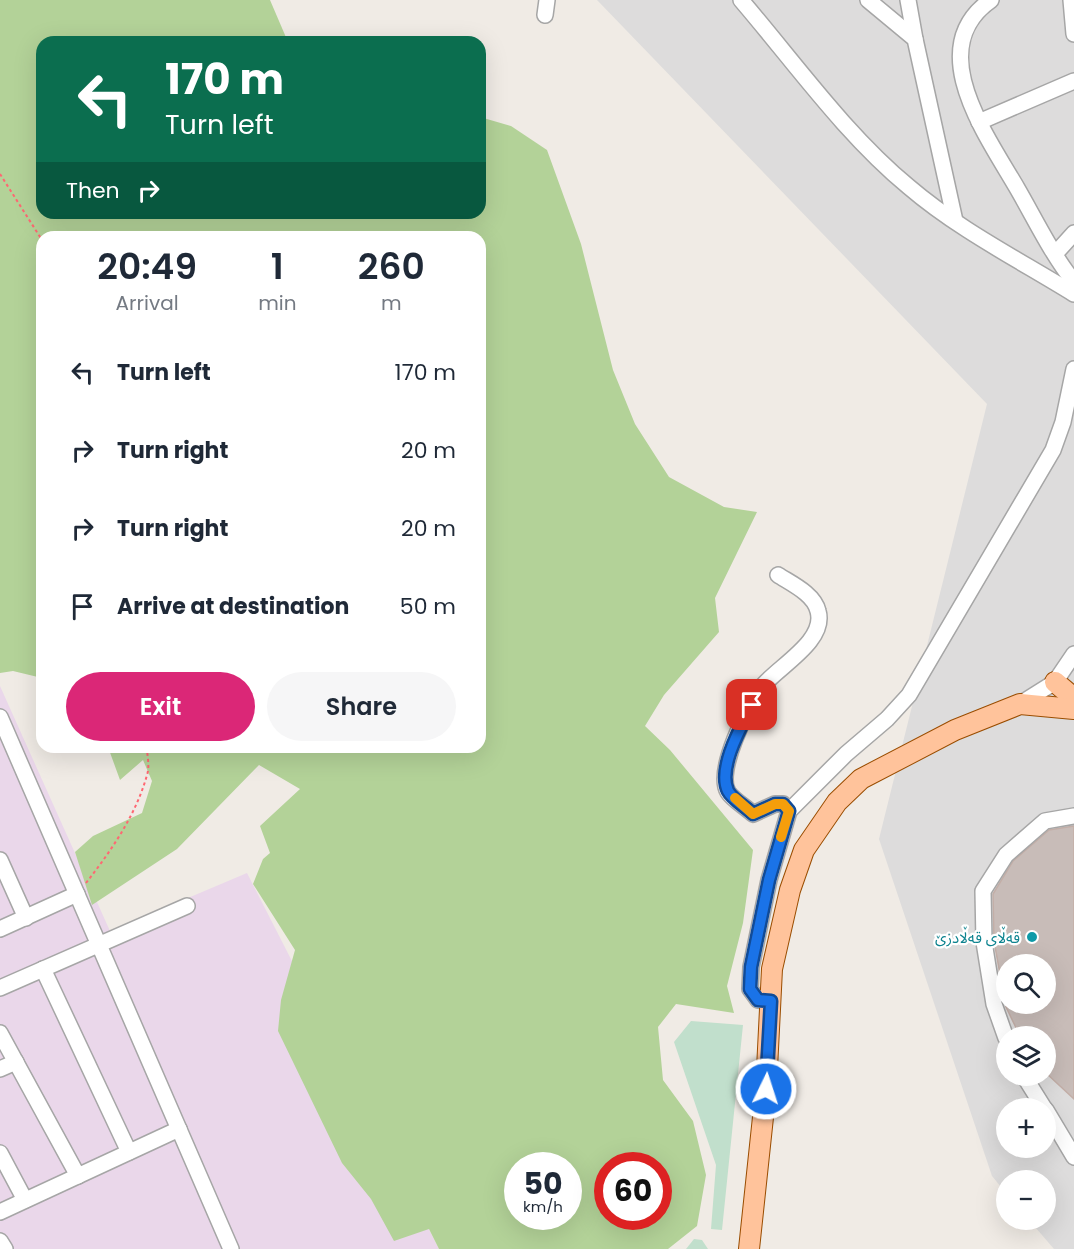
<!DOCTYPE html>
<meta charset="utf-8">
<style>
:root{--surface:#fff;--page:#f6f6f7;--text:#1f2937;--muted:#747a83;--accent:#db2777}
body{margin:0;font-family:Poppins,"Noto Sans Arabic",sans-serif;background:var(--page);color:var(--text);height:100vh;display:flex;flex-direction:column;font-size:22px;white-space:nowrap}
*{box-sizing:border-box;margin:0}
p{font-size:20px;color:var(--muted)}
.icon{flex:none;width:33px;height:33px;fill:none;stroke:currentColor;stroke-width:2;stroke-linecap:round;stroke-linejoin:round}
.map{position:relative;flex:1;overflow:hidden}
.sheet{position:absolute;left:36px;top:231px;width:450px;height:522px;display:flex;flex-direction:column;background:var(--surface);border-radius:18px;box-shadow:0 6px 24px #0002}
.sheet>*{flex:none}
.top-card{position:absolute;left:36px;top:36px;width:450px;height:183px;border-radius:18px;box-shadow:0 6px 24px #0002;background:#0b6e4f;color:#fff;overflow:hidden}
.buttons{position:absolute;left:996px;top:954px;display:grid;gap:12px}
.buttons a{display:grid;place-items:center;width:60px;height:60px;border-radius:50%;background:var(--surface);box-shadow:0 6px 24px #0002;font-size:30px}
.speed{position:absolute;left:504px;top:1152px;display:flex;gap:12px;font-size:30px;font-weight:700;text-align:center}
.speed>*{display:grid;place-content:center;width:78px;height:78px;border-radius:50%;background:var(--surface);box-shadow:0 6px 24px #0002;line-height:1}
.speed small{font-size:15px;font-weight:400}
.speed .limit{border:9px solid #d22;background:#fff;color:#111}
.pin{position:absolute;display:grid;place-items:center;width:51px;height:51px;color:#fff;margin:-26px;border-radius:12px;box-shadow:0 3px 9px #0006}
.me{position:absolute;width:66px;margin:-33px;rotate:4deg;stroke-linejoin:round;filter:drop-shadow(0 0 4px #0008)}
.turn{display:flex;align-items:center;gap:21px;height:126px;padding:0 30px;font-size:27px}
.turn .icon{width:78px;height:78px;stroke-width:2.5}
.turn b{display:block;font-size:42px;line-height:51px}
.then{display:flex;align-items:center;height:57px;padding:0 30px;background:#0003;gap:12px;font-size:22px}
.eta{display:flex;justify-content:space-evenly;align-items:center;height:102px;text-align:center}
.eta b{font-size:36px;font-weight:600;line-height:42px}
.button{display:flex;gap:12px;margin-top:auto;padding:12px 30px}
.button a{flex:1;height:69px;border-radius:36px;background:var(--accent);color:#fff;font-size:24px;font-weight:600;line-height:69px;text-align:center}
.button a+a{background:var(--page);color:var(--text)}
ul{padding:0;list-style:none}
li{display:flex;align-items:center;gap:18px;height:78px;padding:0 30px}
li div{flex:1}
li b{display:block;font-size:22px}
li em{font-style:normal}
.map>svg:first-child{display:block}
</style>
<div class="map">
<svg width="1074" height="1249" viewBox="0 0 1074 1249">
<rect width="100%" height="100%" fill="#f0ebe5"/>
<!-- residential -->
<path fill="#dddcdc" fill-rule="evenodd" d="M597 0H1074V1249H1054L1029 1220H1046V1180H1006V1193L992 1176 879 839 987 404ZM1006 964H1046V1004H1006ZM1006 1036H1046V1076H1006ZM1006 1108H1046V1148H1006Z"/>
<!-- industrial -->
<path fill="#ead7ea" d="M0 686 110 931 247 873 439 1249H0Z"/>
<!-- forest -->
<path fill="#b3d298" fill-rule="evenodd" d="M0 0H270L288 42H42V213H480V117L511 126 547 150 581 244 613 370 635 424 669 477 724 507 757 512 715 598 719 632 664 695 645 726 670 750 753 850 743 923 727 986 734 1013 676 1004 658 1027 663 1080 693 1121 706 1175 697 1226 668 1249H439L429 1229 394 1241 371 1199 342 1163 278 1031 281 1000 295 950 253 884 263 859 270 853 260 826 300 789 259 765 177 849 92 905 75 852 93 836 142 813 152 781 143 760 120 780 108 747H480V237H42V678L13 671 0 673ZM518 1166H568V1216H518ZM608 1166H658V1216H608Z"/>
<!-- wetland -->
<g fill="#c1dfcc">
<path d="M691 1021 743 1025 722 1230 711 1229 716 1165 674 1042Z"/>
<path d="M694 1239 702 1240 708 1249H686Z"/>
</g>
<!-- building -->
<path fill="#c8bcb8" stroke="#c3aea7" stroke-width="1.5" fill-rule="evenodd" d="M1074 826V1099L1046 1073V1036H1020L1006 1007 994 941 993 894 1013 861 1049 830ZM1006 964H1046V1004H1006Z"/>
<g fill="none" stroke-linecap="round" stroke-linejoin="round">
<!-- minor casing -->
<g stroke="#a6a6a6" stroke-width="18">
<g id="minor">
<path d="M741 0C795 63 845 134 909 187 958 229 1019 260 1074 294"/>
<path d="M868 0 915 39 955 221"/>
<path d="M908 0 915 39"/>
<path d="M991 0C922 48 987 136 1017 188 1035 219 1051 253 1074 282"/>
<path d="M1071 0 1074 34"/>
<path d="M545 15 547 0"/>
<path d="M979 122 1074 81"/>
<path d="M1055 254 1074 233"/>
<path d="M1020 704 1055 682 1074 654"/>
<path d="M0 717 231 1249"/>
<path d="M789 811 846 754 887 719 909 695 1053 450 1063 422 1074 369"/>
<path d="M0 860 26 918"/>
<path d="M0 929 77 894"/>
<path d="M43 969 129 1152"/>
<path d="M0 988 187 906"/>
<path d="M771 1001 758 1000 750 989 751 967 769 880 789 811 783 804H775L753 814C746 807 733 800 728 792 715 771 748 708 760 689 775 668 827 642 818 611 814 594 792 584 778 575"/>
<path d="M0 1033 78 1176"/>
<path d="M1006 1038 994 1004 984 942 983 891 1006 855 1045 821 1074 816"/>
<path d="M0 1069 16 1062"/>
<path d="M1024 1076 1044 1108"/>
<path d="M1046 1110 1074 1157"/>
<path d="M0 1153 25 1200"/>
<path d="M0 1212 179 1129"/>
<path d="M0 1241 5 1249"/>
</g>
</g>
<!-- major casing -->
<g stroke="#9a4d00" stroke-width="22">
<g id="major">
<path d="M1055 682 1074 698"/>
<path d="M749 1249 766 1089 772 969 790 890 804 850 837 802 861 779 955 730 1020 704 1074 709"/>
</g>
</g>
<!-- path -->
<g stroke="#ff6772" stroke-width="2" stroke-dasharray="3 3" stroke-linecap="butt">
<path d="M0 174 42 240"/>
<path d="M86 883C111 851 136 815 147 775 150 766 147 756 147 747"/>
</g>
<!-- minor -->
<use href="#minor" stroke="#fff" stroke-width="15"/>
<!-- major -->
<use href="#major" stroke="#ffc39b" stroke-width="20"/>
</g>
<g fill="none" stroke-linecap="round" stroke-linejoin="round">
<!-- route casing -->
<g stroke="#114b97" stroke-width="15">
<path id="route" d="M752 705C742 725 717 768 728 791 732 799 746 807 753 814L775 804H783L789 811 769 880 751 967 750 989 758 1000 771 1001 766 1089"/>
</g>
<!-- route -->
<use href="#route" stroke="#1a73e8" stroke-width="10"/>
<!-- slow -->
<path stroke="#f59e0b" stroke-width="10" d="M735 798 753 814 775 804H783L789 811 781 837"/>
</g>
<!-- markers -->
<circle fill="#0f9aa8" stroke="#fff" stroke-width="2" cx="1032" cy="937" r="6"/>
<g text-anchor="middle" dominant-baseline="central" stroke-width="4.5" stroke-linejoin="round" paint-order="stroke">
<!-- culture labels -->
<g font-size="15" fill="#0d838f" stroke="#fff" text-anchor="end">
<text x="1020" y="937">قەڵای قەڵادزێ</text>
</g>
</g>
</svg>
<div class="buttons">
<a><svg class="icon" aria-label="search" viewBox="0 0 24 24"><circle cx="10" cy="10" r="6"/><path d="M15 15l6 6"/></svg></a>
<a><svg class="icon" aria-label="layers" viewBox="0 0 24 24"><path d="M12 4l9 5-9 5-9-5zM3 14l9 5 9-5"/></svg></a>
<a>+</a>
<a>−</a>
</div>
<div class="speed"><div>50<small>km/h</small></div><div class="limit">60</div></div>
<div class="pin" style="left:752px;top:705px;background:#d93025"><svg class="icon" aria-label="arrive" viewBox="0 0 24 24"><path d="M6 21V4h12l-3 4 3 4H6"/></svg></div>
<svg class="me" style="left:766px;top:1089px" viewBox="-20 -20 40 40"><circle r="17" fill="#1a73e8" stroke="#fff" stroke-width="3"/><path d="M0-11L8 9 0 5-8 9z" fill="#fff"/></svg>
<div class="top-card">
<div class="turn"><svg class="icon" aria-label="left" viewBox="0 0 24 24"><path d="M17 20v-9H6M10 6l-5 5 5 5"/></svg><div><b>170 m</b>Turn left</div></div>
<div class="then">Then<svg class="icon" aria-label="right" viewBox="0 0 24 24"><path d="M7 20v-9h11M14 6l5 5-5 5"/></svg></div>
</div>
<section class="sheet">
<div class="eta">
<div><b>20:49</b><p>Arrival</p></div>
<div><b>1</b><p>min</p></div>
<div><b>260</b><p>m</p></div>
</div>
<ul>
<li><svg class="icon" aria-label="left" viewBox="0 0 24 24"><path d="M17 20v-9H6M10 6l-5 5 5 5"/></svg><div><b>Turn left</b></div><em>170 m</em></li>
<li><svg class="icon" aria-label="right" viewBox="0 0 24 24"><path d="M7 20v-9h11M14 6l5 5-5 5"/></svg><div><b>Turn right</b></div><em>20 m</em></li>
<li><svg class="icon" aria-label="right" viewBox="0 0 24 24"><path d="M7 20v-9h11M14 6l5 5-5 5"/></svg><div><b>Turn right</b></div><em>20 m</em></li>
<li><svg class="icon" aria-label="arrive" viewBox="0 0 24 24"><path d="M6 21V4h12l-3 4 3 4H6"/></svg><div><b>Arrive at destination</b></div><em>50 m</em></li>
</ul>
<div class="button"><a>Exit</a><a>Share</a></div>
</section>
</div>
